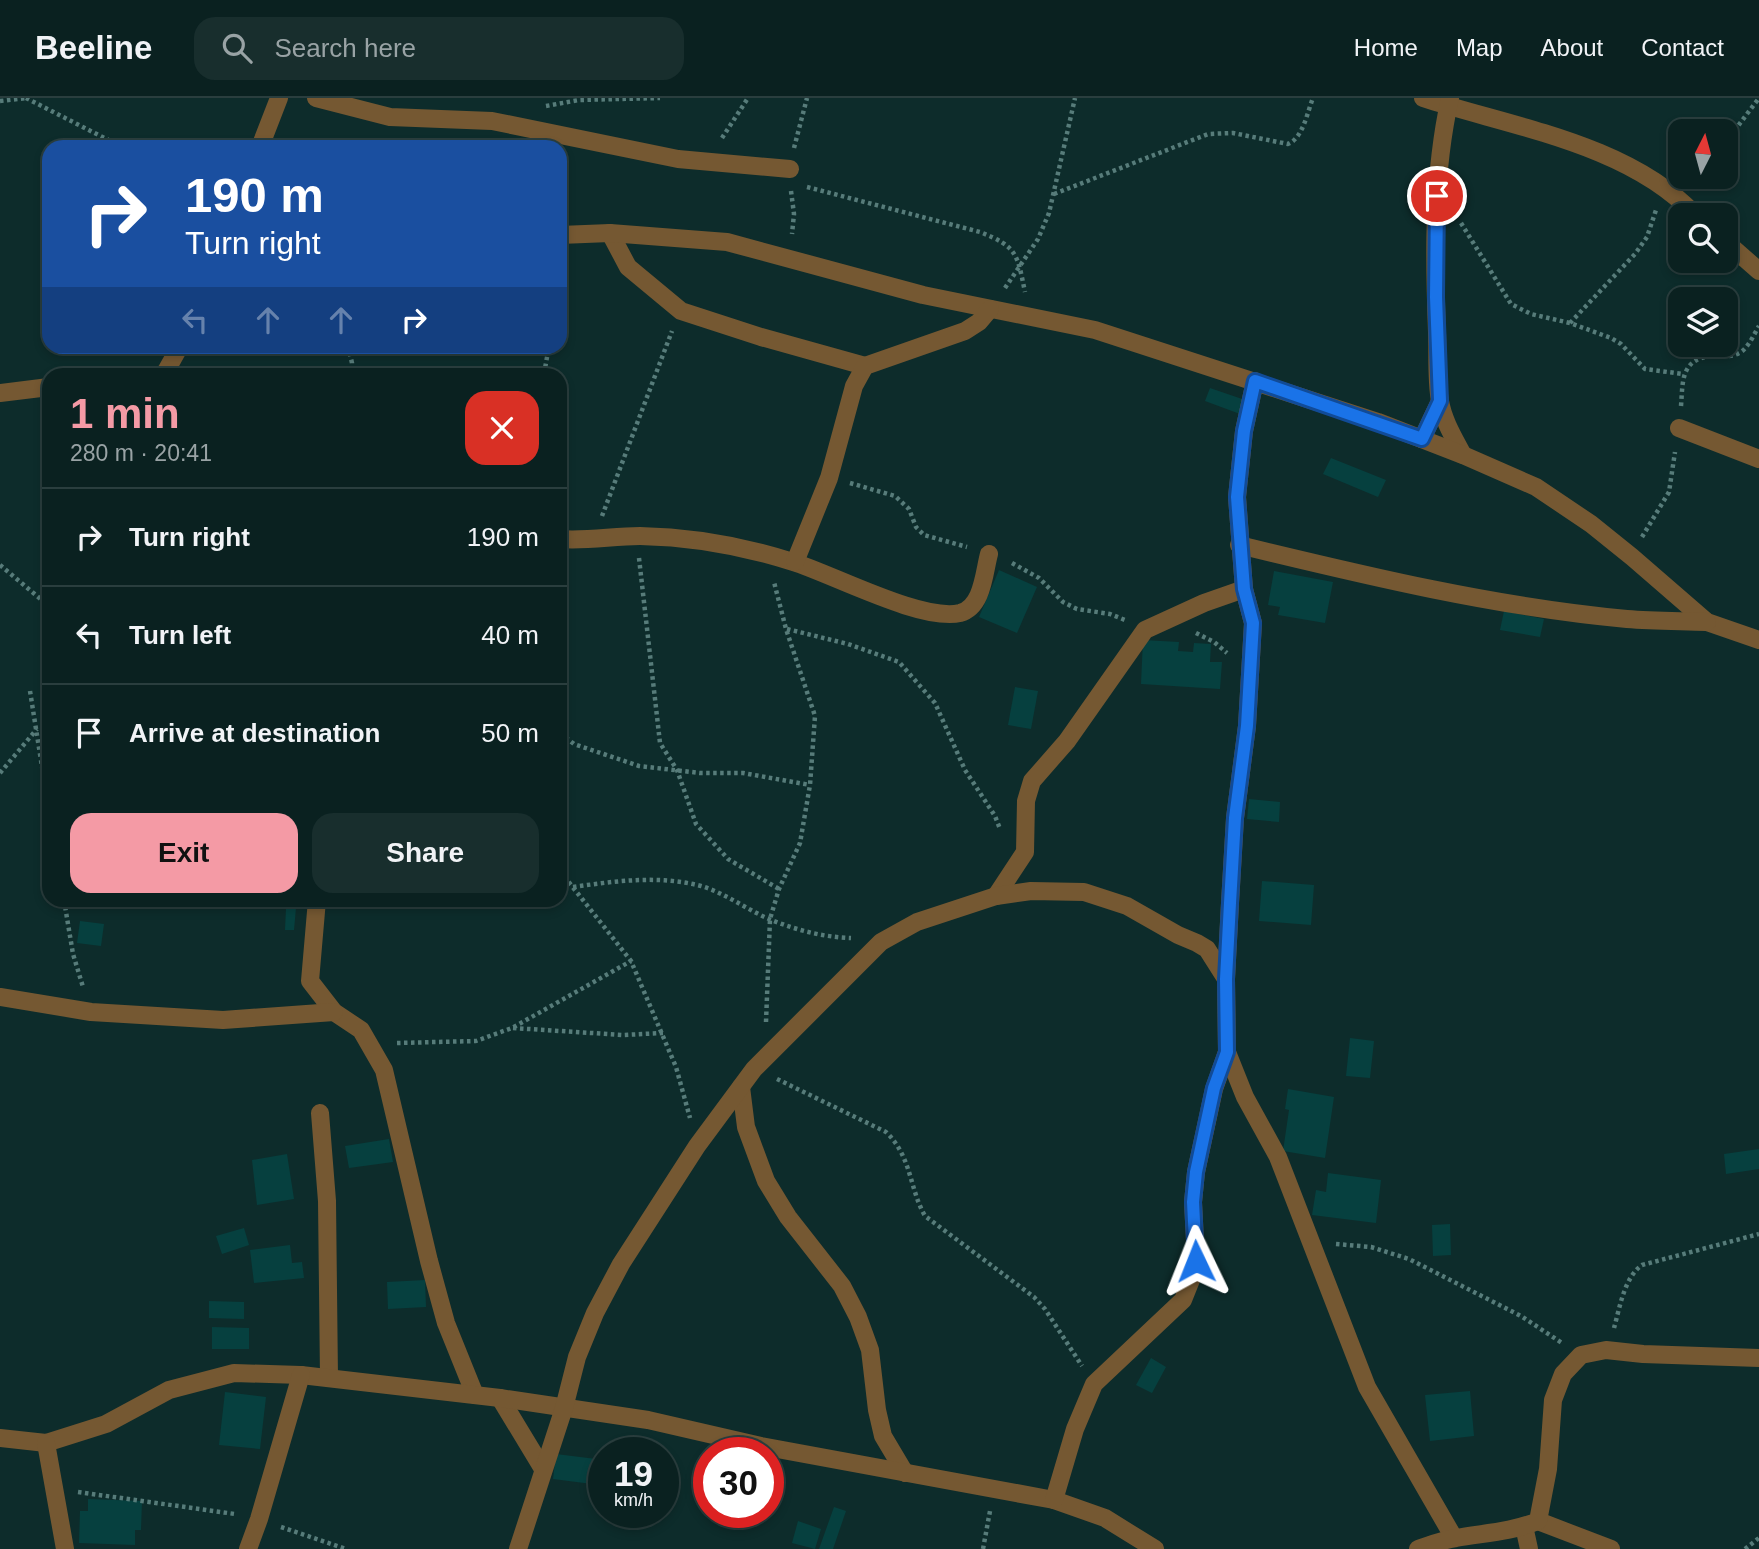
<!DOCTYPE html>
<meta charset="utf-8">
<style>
:root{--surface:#0a2120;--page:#182e2d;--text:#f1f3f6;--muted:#99a3a5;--line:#2a3e3e;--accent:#f49aa5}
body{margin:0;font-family:Helvetica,sans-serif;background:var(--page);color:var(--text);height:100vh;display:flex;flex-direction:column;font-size:26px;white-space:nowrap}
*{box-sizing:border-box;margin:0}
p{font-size:23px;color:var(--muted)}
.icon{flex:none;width:38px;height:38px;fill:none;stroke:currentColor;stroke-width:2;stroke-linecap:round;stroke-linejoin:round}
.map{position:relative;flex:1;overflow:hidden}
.drawer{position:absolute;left:42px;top:270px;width:525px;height:539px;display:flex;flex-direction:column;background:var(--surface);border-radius:21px;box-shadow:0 4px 10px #0003,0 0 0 2px var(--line)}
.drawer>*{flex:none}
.banner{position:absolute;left:42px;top:42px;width:525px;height:214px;border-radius:21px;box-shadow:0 4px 10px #0003,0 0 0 2px var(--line);background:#1a4fa0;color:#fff;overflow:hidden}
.needle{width:46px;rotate:6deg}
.fabs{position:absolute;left:1668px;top:21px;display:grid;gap:14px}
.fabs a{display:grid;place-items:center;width:70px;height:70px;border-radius:14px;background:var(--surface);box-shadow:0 4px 10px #0003,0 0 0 2px var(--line);font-size:35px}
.speed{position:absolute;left:588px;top:1339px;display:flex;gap:14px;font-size:35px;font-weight:700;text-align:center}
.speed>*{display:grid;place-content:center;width:91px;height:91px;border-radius:50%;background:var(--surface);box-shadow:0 4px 10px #0003,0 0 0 2px var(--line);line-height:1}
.speed small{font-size:18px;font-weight:400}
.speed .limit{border:10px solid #d22;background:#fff;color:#111}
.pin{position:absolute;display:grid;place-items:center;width:60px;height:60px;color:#fff;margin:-30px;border:4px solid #fff;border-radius:50%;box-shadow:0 2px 7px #0007}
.me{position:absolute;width:77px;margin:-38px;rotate:358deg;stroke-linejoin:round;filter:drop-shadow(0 0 5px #0008)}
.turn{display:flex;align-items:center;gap:24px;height:147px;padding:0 28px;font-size:32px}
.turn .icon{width:91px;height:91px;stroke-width:2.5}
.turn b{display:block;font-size:49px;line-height:60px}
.lanes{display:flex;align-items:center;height:66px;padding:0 28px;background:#0003;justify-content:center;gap:35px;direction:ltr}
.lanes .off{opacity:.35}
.round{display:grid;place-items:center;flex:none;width:74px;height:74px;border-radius:21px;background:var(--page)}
.head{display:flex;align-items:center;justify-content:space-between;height:119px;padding:0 28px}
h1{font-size:42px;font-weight:600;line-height:52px;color:var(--accent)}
.button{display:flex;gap:14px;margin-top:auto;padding:14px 28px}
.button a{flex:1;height:80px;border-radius:21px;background:var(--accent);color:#111;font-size:28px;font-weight:600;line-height:80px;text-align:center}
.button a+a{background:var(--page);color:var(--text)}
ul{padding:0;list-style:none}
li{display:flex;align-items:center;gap:21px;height:98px;padding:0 28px;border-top:2px solid var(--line)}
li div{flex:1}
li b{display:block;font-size:26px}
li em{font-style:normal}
header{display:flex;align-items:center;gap:42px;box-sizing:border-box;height:98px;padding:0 35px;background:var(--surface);border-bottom:2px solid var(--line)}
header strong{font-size:33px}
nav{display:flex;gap:38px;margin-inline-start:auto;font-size:24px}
.search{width:490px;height:63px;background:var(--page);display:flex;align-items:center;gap:18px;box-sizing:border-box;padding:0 24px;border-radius:21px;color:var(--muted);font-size:26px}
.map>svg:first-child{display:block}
</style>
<header>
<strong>Beeline</strong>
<div class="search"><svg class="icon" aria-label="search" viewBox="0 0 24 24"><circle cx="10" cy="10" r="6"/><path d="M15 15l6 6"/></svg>Search here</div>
<nav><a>Home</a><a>Map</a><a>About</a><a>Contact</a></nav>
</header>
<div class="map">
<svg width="1759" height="1451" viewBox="0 0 1759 1451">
<rect width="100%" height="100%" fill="#0d2c2b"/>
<!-- building -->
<g fill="#06403f">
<path d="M1210 290 1245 302 1240 316 1205 303Z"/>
<path d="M1331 360 1386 382 1378 399 1323 376Z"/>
<path d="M999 472 1037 489 1017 535 979 519Z"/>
<path d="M1274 473 1333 484 1325 525 1278 517 1280 509 1268 507Z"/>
<path d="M1504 513 1544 521 1540 539 1500 532Z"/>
<path d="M1143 542 1179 544 1178 553 1193 554 1194 545 1211 546 1210 564H1222L1220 591 1141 586Z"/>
<path d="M1015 589 1038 593 1031 631 1008 627Z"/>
<path d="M1249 701 1280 704 1279 724 1247 721Z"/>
<path d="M1262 783 1314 787 1311 827 1259 823Z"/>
<path d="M286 810H296L294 832H285Z"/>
<path d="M80 823 104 826 101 848 77 845Z"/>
<path d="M1350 940 1374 943 1370 980 1346 978Z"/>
<path d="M1288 991 1334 999 1325 1060 1283 1053 1289 1012 1285 1011Z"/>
<path d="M389 1041 393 1064 349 1070 345 1048Z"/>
<path d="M1759 1051V1071L1726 1076 1724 1056Z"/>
<path d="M287 1056 294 1101 257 1107 252 1062Z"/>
<path d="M1328 1075 1381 1082 1376 1125 1312 1117 1316 1092 1326 1094Z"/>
<path d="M1450 1126 1451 1157 1433 1158 1432 1127Z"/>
<path d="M244 1130 249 1147 222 1156 216 1138Z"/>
<path d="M290 1147 292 1165 302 1164 304 1180 254 1185 250 1152Z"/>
<path d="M425 1182 426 1209 388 1211 387 1184Z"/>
<path d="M209 1203 244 1204V1221L209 1220Z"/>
<path d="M212 1229 249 1230V1251H212Z"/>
<path d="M1151 1260 1166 1269 1152 1295 1136 1287Z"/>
<path d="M1470 1293 1474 1338 1430 1343 1425 1297Z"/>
<path d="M225 1294 266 1299 260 1351 219 1347Z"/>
<path d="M556 1356 596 1361 592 1386 553 1381Z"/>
<path d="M88 1401 142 1403 141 1432H135V1447L79 1445 80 1413H88Z"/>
<path d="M834 1409 846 1413 833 1451H819Z"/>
<path d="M798 1423 821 1431 815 1451 792 1445Z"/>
</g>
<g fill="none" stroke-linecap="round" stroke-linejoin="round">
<!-- path -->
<g stroke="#577c7a" stroke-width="4.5" stroke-dasharray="3.5 3.5" stroke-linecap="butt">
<path d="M26 0 122 49"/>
<path d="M0 3 27 0"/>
<path d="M546 8 579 2 660 0"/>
<path d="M722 40 748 0"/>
<path d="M1726 44 1759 0"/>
<path d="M794 50 807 0"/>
<path d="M807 89 980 134C1018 149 1017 156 1025 194"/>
<path d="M791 93 794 116 792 136"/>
<path d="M1054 96 1208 36 1233 35 1288 46C1303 40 1307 15 1313 0"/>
<path d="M1461 125 1511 206 1531 216 1570 225 1611 240 1621 246 1645 271 1683 276"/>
<path d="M1005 190 1038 141 1049 115 1075 0"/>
<path d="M1570 225 1635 156 1647 139 1656 112"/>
<path d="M348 248 352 265 351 276"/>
<path d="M544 276 549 248"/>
<path d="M1681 308C1683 284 1680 261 1712 258 1721 257 1731 260 1739 255 1748 251 1754 236 1759 228"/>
<path d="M850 385 895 398 909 411 916 429 924 437 967 449"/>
<path d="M602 418 672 233"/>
<path d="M1642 439 1669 394 1675 354"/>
<path d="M639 460 660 645 677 672 696 726 728 761 779 791"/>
<path d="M1012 465 1039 480 1063 504 1077 511 1110 516 1125 522"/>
<path d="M0 467 49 508"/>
<path d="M787 531 848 546 899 564 935 605 965 672 995 718 1000 731"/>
<path d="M1196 535 1214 544 1227 555"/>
<path d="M30 593 49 713"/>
<path d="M560 635 574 646 639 668 700 675H743L810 687"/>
<path d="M0 675 37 631"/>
<path d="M560 773 631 863 676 969 690 1020"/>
<path d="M573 789C616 783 659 777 701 788 725 795 746 811 769 821 796 832 822 839 851 840"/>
<path d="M64 802 73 856 83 889"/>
<path d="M766 924 770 821 779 791 800 745 810 687 815 618 786 531 774 484"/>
<path d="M513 930 623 937 663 935"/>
<path d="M397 945 476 943 512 930 631 863"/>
<path d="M777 981 886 1034C912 1059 909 1090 925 1118L1034 1199 1045 1211 1082 1268"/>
<path d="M1336 1146 1371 1149 1409 1161 1521 1218 1562 1245"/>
<path d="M1614 1230C1620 1209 1624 1180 1642 1167L1759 1136"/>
<path d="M78 1394 235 1416"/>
<path d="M281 1429 346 1451"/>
<path d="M983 1451 990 1413"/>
<path d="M1745 1451 1759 1440"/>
</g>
<!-- street -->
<g stroke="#755832" stroke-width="18">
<path d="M316 0 390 19 492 23 678 61 790 71"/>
<path d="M1423 0C1512 29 1629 46 1695 117"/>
<path d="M1450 0C1433 76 1434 156 1437 234 1438 256 1436 281 1440 303 1443 322 1454 340 1463 357"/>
<path d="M260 49 279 0"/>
<path d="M610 135 628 169 681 213 761 239 865 268"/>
<path d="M560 137 610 135 727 144 923 197 1095 232 1378 324 1463 357 1536 389 1591 426 1632 459 1707 524 1759 542"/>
<path d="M1726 144 1759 173"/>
<path d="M162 276 165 275 180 248"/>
<path d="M1255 283 1244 333 1237 399 1244 491 1253 525 1247 628 1235 720 1230 805 1226 881 1227 954 1245 999 1278 1059 1367 1289 1454 1440"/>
<path d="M0 295 49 289"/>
<path d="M1679 330 1759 361"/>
<path d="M1422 341 1440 303"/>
<path d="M560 441C588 443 613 438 640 438 692 439 743 448 793 464 832 476 922 524 960 515 983 509 984 474 989 456"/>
<path d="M1239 447C1367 478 1496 509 1627 521 1653 523 1680 523 1707 524"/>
<path d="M795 464 829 380 854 288 865 268 965 233 979 224 990 211"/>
<path d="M996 798 1025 754 1026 703 1032 683 1067 643 1145 532 1204 505 1244 491"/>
<path d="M317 802 310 883 334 914 361 932 384 972 429 1163 446 1225 475 1297"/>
<path d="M0 899 91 914 223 922 334 914"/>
<path d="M741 989 746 1029 766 1083 788 1119 842 1188 858 1219 870 1252 877 1312 883 1338 905 1375"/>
<path d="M320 1015 327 1103 329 1280"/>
<path d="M500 1300 543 1371"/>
<path d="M0 1340 46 1345 106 1326 169 1292 234 1275 301 1277 500 1300 648 1322 761 1348 1054 1402 1105 1420 1155 1451"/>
<path d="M46 1345 65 1451"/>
<path d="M1054 1402 1075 1331 1094 1286 1183 1202 1191 1182 1196 1162 1193 1104 1196 1074 1214 991 1227 954"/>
<path d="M1538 1423 1611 1451"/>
<path d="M1524 1428 1529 1451"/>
<path d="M248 1451 259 1421 301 1277"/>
<path d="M518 1451 564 1310 577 1259 595 1215 621 1166 697 1048 754 971 881 844 917 824 996 798 1031 793 1084 794 1127 808 1178 837 1197 845 1207 851 1226 881"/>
<path d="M1418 1451C1430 1447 1443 1442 1456 1440 1483 1435 1511 1434 1538 1423L1548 1371 1553 1302 1563 1276 1581 1257 1606 1252 1643 1256 1759 1260"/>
</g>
</g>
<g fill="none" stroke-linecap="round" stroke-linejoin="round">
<!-- route casing -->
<g stroke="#114b97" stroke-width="18">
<path id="route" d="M1196 1163 1193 1104 1196 1074 1214 990 1227 954 1226 881 1230 805 1235 720 1247 628 1253 525 1244 491 1237 399 1244 333 1255 283 1422 341 1440 303 1436 199 1437 98"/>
</g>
<!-- route -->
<use href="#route" stroke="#1a73e8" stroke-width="12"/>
</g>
</svg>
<div class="fabs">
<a><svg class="needle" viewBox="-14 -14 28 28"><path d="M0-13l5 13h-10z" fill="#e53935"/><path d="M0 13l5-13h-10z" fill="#99a3a5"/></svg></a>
<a><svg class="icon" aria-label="search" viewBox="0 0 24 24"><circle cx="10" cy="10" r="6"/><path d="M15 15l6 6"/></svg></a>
<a><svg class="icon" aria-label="layers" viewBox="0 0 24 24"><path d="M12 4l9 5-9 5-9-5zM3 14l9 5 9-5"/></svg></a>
</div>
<div class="speed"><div>19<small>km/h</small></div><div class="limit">30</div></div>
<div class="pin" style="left:1437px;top:98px;background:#d93025"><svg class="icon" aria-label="arrive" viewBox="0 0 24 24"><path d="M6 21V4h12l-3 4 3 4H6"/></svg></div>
<svg class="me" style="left:1196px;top:1163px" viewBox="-20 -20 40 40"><path d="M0-17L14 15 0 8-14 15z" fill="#1a73e8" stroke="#fff" stroke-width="4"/></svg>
<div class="banner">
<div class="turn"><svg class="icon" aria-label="right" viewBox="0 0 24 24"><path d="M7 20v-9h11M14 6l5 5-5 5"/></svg><div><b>190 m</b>Turn right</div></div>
<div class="lanes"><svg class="icon off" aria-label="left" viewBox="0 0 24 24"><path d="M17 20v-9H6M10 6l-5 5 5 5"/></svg><svg class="icon off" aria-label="ahead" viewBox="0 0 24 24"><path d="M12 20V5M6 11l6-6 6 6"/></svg><svg class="icon off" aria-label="ahead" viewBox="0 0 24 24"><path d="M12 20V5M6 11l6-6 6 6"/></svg><svg class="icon" aria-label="right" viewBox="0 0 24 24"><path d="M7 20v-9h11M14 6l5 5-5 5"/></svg></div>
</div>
<section class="drawer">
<div class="head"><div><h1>1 min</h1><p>280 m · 20:41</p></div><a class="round" style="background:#d93025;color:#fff"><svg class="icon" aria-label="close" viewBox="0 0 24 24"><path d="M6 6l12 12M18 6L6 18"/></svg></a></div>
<ul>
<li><svg class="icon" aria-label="right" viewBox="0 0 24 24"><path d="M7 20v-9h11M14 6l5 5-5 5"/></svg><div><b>Turn right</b></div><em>190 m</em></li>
<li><svg class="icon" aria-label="left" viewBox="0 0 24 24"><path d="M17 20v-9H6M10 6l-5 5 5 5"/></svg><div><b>Turn left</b></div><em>40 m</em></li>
<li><svg class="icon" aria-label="arrive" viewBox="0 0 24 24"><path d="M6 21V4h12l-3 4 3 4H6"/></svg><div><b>Arrive at destination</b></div><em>50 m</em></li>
</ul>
<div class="button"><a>Exit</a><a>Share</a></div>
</section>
</div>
